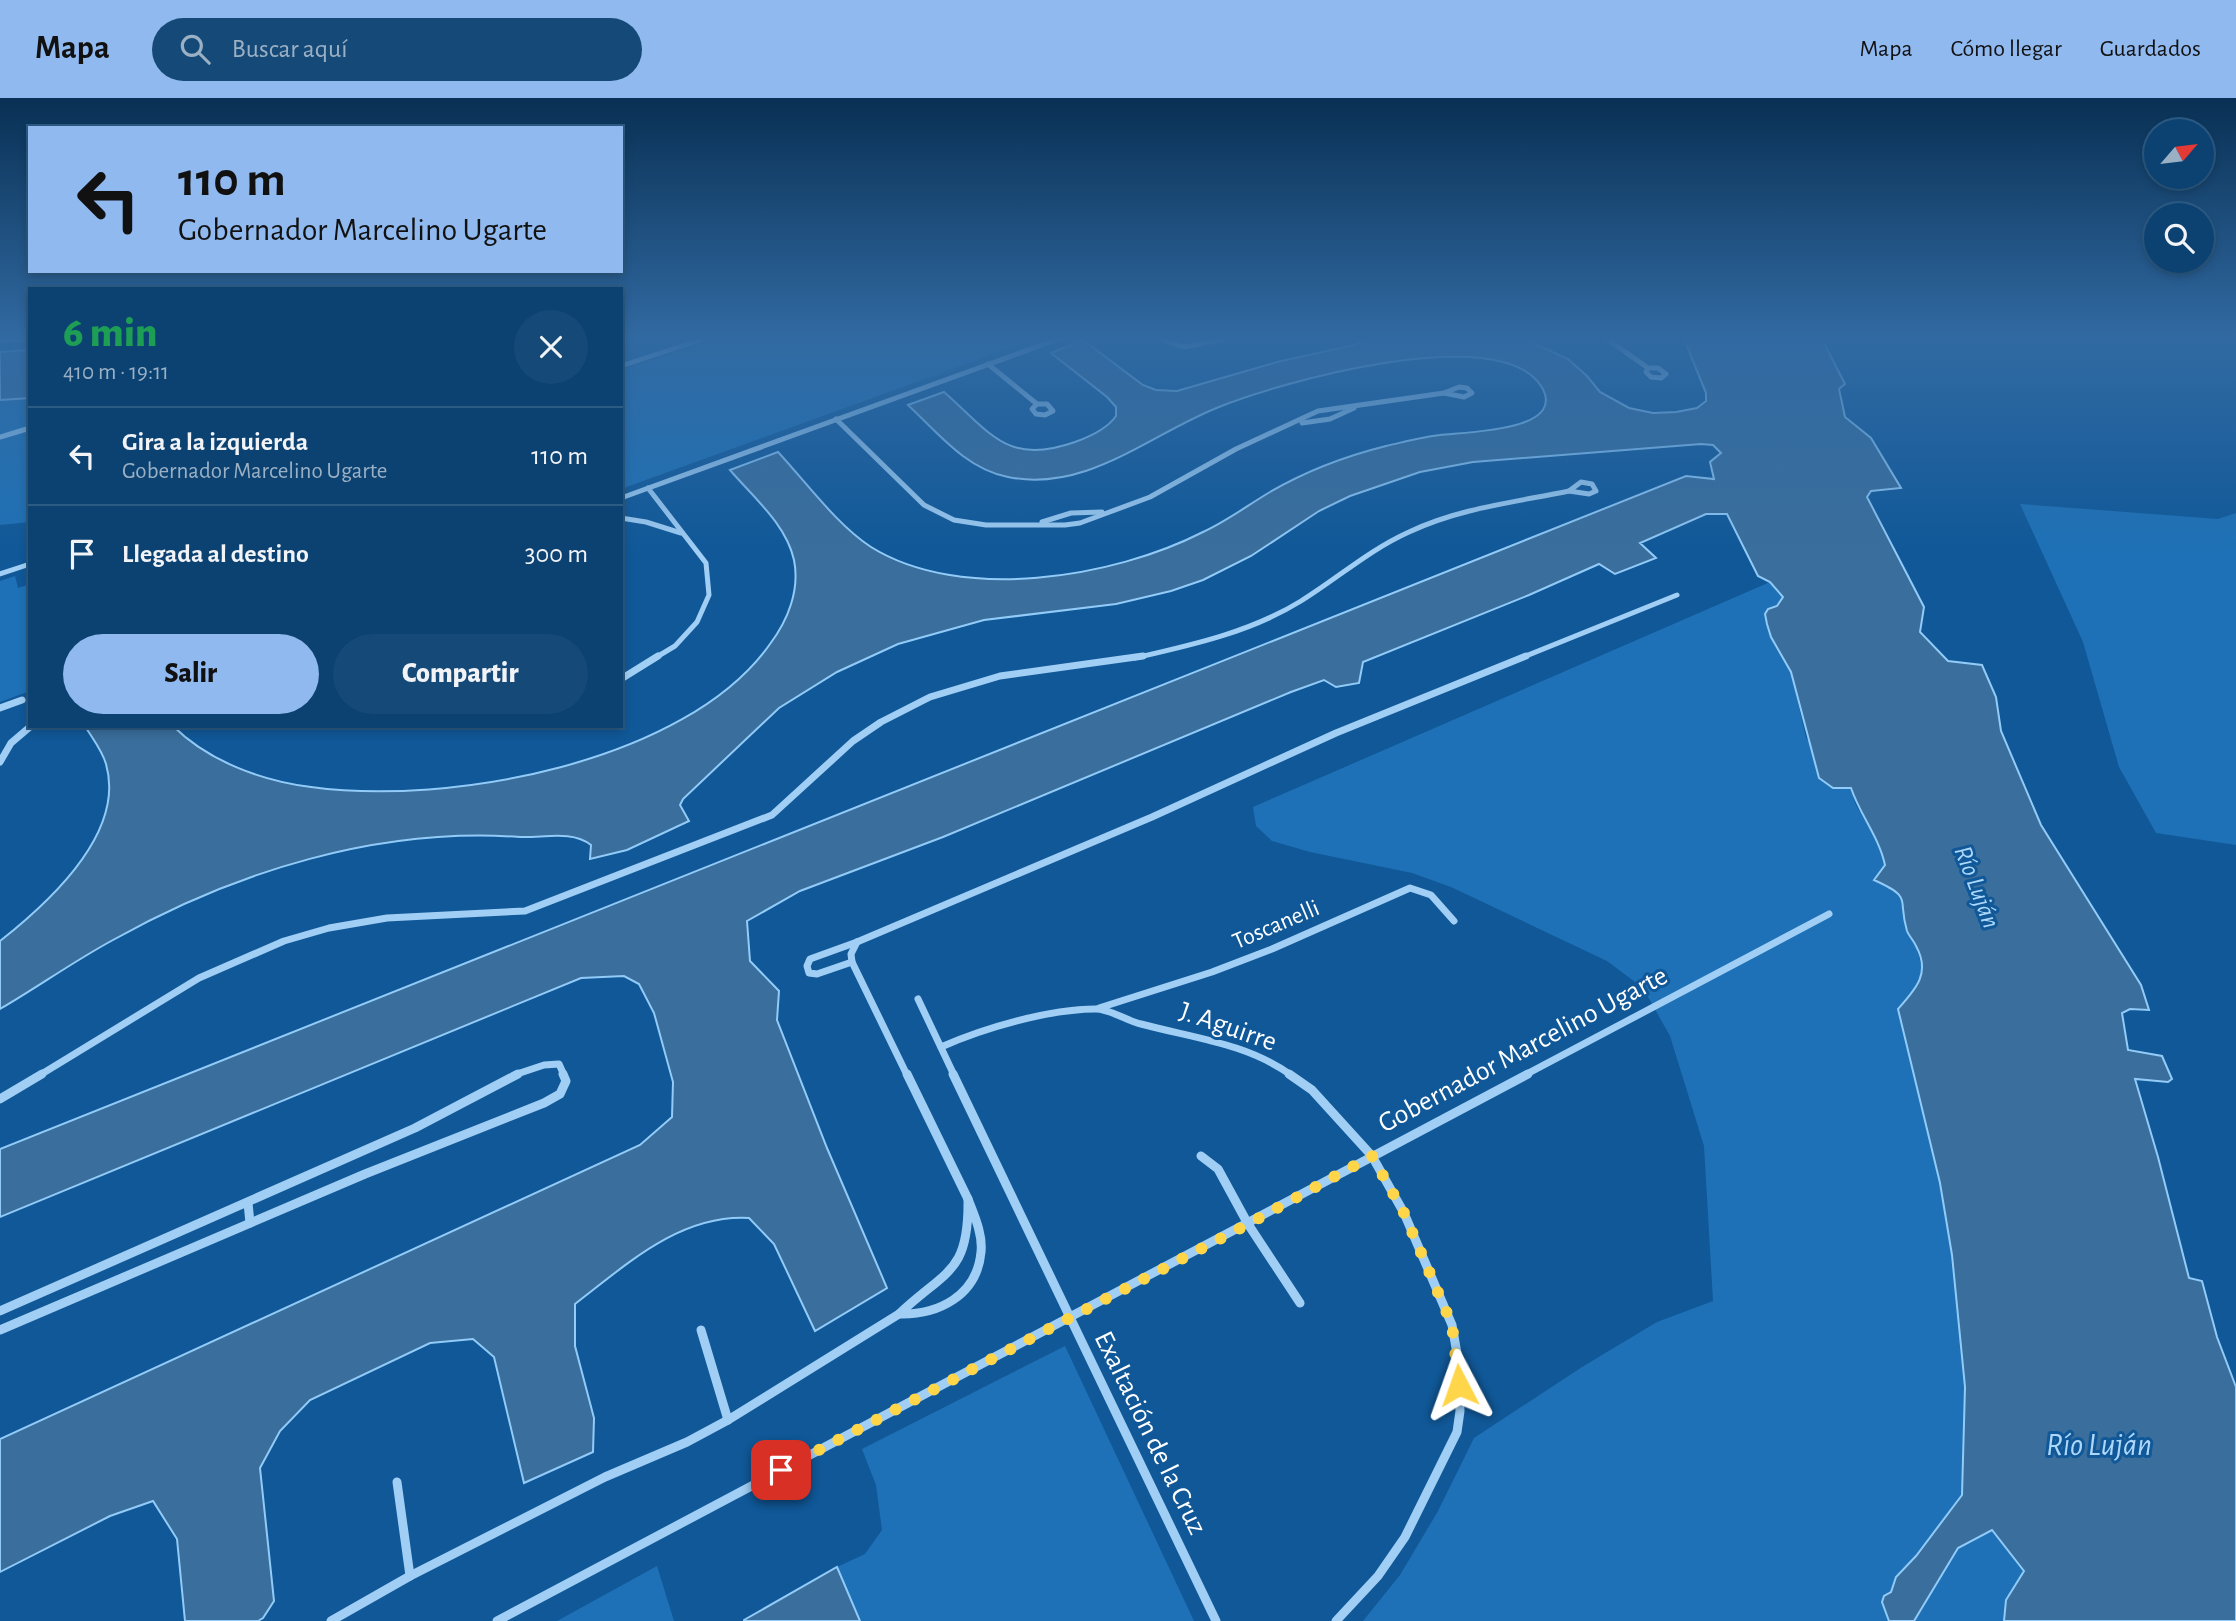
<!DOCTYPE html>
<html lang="es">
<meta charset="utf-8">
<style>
:root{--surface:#0c4272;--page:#154977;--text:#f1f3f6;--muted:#9ab0c4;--line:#2c5b84;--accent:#90b9f0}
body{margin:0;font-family:"Alegreya Sans",sans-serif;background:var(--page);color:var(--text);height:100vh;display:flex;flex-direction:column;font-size:26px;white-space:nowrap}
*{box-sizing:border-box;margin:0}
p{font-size:23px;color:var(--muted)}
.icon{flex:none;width:38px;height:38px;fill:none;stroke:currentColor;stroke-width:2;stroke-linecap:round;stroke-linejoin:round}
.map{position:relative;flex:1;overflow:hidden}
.details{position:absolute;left:28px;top:189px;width:595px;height:441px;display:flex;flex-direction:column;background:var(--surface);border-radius:0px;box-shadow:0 4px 10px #0003,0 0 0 2px var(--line)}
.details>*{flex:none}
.hud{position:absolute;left:28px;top:28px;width:595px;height:147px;border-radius:0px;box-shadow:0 4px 10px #0003,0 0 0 2px var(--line);background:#90b9f0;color:#111;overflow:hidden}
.needle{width:46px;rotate:62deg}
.buttons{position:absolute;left:2144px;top:21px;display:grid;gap:14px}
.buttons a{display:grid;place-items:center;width:70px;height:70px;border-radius:50%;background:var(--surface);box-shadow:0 4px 10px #0003,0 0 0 2px var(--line);font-size:35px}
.pin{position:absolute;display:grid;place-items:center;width:60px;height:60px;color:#fff;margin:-30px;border-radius:14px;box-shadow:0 4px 10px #0006}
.me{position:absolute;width:77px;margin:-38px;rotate:356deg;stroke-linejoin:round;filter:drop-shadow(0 0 5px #0008)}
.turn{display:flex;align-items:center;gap:24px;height:147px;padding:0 35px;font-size:32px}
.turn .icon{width:91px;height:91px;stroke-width:2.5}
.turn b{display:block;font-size:49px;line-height:60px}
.round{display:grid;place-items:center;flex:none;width:74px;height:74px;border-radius:37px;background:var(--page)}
.overview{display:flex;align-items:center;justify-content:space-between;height:119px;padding:0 35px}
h1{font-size:42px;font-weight:800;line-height:52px;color:#1e9e55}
.button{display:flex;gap:14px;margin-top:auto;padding:14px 35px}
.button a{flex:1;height:80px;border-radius:42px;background:var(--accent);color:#111;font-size:28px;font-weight:800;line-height:80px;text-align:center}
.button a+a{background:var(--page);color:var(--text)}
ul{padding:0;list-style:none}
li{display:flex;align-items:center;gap:21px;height:98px;padding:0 35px;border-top:2px solid var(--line)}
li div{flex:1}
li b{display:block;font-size:26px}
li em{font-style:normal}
header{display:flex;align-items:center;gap:42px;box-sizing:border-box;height:98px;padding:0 35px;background:var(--accent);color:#111}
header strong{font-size:33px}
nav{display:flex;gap:38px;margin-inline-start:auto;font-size:24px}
.search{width:490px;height:63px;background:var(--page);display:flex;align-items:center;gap:18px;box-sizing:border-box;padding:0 24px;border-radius:38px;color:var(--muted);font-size:26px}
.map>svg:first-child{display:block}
</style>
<header>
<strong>Mapa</strong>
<div class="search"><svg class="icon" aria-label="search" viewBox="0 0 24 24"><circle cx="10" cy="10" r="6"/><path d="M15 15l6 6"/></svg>Buscar aquí</div>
<nav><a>Mapa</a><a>Cómo llegar</a><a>Guardados</a></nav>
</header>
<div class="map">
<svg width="2236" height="1523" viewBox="0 0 2236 1523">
<rect width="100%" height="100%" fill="#105898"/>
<!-- green -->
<g fill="#1e71b6">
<path d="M716 241H1035L621 391V272Z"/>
<path d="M30 300V424L0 427V302Z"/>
<path d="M2020 406 2218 421 2236 415V747L2156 735 2119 669 2083 544Z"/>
<path d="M15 478 18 490 30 486V593L0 604V483Z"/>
<path d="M1770 484 1783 499 1777 508 1771 539 1791 574 1806 640 1850 690 1856 707 1881 750 1885 767 1880 776 1884 787 1900 797 1907 835 1916 848 1923 874 1915 892 1898 911 1940 1085 1952 1157 1965 1288 1962 1397 1916 1458 1896 1479 1895 1488 1882 1504 1889 1523H1363L1400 1477 1438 1413 1474 1340 1582 1269 1657 1224 1713 1203 1704 1048 1670 938 1643 890 1607 863 1451 789 1412 775 1310 754 1272 743 1256 728 1253 709Z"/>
<path d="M1065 1248 1194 1523H860L837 1469 865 1456 882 1432 876 1387 862 1351Z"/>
<path d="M1993 1432 2024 1473 2006 1502 2004 1523H1914L1958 1450Z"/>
<path d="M657 1468 674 1523H557Z"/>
</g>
<!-- water -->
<g fill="#3a6e9c" stroke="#92cbf8" stroke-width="2">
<path d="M1367 241H1524L1568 261 1587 278 1600 294 1629 310 1653 315 1676 314 1697 310 1706 303V295L1684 241H1822L1845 286 1839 291 1845 319 1871 340 1901 390 1871 393 1867 399 1924 509 1920 534 1948 563 1982 567 1996 599 2001 633 2041 727 2141 887 2149 912 2130 911 2122 915 2128 952 2162 958 2172 981 2168 984 2135 981 2158 1059 2189 1180 2202 1183 2217 1239 2236 1289V1523H2004L2006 1502 2024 1473 1992 1432 1958 1450 1914 1523H1889L1882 1504 1884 1498 1891 1494 1896 1479 1916 1458 1962 1397 1965 1289 1952 1157 1940 1085 1898 911C1916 891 1931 875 1916 848 1914 843 1909 838 1907 833 1897 800 1914 800 1874 782L1885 767C1879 739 1860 717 1851 690H1833L1819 680 1791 574 1771 539 1767 526 1765 516 1768 511 1777 508 1783 499 1770 484 1758 478 1727 416H1706L1640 445 1656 460 1615 476 1599 466 1529 497 1363 564 1359 585 1336 589 1324 582 1291 594 943 739 800 793 747 823 750 863 779 893 777 922 827 1050 887 1190 815 1233 774 1146 749 1120C680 1116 626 1167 575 1206V1248L594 1320 593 1354 524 1385 494 1259 473 1241 430 1245 310 1302 280 1333 260 1370 274 1503 263 1520 258 1523H185L177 1441 153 1403 110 1418 0 1474V1341L640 1047 672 1019 673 984 654 915 639 886 624 878 581 880 0 1119V1051L1686 378 1714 381 1710 364 1721 355 1713 347 1701 346 1473 364 1420 374 1350 398 1319 413 1251 458 1203 482 1171 493 1116 506 984 522 898 546 837 574 779 610 683 701 680 707 689 723 627 752 590 761 591 747C572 732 544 740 520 739 379 729 236 773 113 842 74 863 38 889 0 911V843C47 806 126 735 106 666 102 652 92 640 85 628H173C208 663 262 683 311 689 448 708 686 665 770 546 788 522 800 492 794 462 786 426 753 399 730 372L778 354C806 384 837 427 871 449 961 505 1113 480 1203 434 1227 423 1248 407 1270 394 1306 373 1346 358 1386 348 1404 344 1422 339 1440 337 1462 334 1570 334 1541 288 1498 222 1278 285 1219 309 1150 336 1087 395 1008 379 966 371 938 335 908 307L944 294C991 335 1007 368 1075 344 1089 339 1107 331 1116 318V309L1107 299 1051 255 1083 242 1143 287 1156 292 1177 293 1277 264 1354 247Z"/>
<path d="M30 252V300L0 302V254Z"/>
<path d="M837 1469 860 1523H744V1522Z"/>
</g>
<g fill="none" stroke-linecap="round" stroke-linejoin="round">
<!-- minor-far2 -->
<g stroke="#a0cef4" stroke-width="5">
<path d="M1161 241 1184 249 1224 241"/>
<path d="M1607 241 1648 270"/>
<path d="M0 242 30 241"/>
<path d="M988 266 1037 306"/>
<path d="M621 268 703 241"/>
<path d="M1648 270H1658L1666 276 1661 280 1651 279 1646 274Z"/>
<path d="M1459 289 1467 290 1472 295 1464 299 1444 295Z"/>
<path d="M1037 306H1047L1053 313 1045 317 1036 316 1032 311Z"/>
<path d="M836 321 924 407 954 422 986 427H1065L1080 425 1150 399 1236 351 1318 313 1444 295"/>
<path d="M1302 325 1330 321 1354 310"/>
<path d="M0 339 30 330"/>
<path d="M1581 384 1592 386 1596 393 1589 396 1569 393Z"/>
<path d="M648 390 706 465 709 497 697 524 675 548 655 560"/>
<path d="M621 400 1058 241"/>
<path d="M621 420 646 424 681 435"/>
<path d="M1042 424 1071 415 1102 414"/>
<path d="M0 476 30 466"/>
<path d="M1135 560C1192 547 1251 534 1301 503 1338 480 1369 452 1409 434 1459 410 1516 404 1569 393"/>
<path d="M1521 560 1677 497"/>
</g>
<!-- minor-far1 -->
<g stroke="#a0cef4" stroke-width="7">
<path d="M621 581 658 558"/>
<path d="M0 610 22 602"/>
<path d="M0 664 11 645 31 628"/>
<path d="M857 844 851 856 852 864 907 977"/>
<path d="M852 864 817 876 809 875 807 868 810 861 857 844 1152 719 1336 635 1526 558"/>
<path d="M918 901 954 977"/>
<path d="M1099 910 1212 874 1272 851 1410 790 1431 797 1454 823"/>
<path d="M941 949C984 930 1049 911 1096 911 1110 911 1127 923 1141 926 1193 940 1246 945 1291 977"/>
<path d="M40 977 199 880 284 843 329 830 387 820 525 813 772 717 853 643 881 624 930 599 1000 578 1143 558"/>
<path d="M514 977 544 967 559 966 564 977"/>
<path d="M1525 977 1829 816"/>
</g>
<!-- minor -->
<g stroke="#a0cef4" stroke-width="9">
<path d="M907 976 968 1101"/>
<path d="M953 976 1216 1523"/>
<path d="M1289 976 1312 992 1372 1058 1404 1115 1452 1227 1458 1261 1460 1313 1457 1334 1405 1439 1378 1478 1336 1523"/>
<path d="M0 1001 42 976"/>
<path d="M1201 1058 1218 1071 1248 1126 1300 1205"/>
<path d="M968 1101C974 1117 983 1136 981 1154 977 1198 938 1217 899 1216 947 1171 969 1175 968 1101Z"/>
<path d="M248 1105 250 1125"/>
<path d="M0 1213 415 1030 518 976"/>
<path d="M0 1232 365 1076 544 1005 560 996 566 983 563 976"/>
<path d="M701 1232 728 1322"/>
<path d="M397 1384 410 1478"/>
<path d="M331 1523 410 1478 605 1379 687 1344 728 1322 899 1216"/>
<path d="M497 1523 1528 976"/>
</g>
</g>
<!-- sky -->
<linearGradient id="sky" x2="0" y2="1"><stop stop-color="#093054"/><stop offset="0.53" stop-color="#316aa2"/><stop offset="1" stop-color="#316aa2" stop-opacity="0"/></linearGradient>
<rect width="2236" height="454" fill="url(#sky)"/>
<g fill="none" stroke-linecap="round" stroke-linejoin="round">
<!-- route -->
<path stroke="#ffd54a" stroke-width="12" stroke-dasharray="0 21.6" d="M781 1372 1248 1126 1372 1058 1404 1115 1452 1227 1459 1287"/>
</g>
<g text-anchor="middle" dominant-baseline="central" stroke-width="6" stroke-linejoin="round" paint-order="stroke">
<!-- street labels -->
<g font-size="24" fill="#fff" stroke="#105898">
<text transform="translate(1276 827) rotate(-23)">Toscanelli</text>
</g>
<!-- water labels -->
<g font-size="26" font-style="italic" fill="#add8fb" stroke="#105898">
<text transform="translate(1977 789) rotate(69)">Río Luján</text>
</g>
<!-- near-street labels -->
<g font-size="28" fill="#fff" stroke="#105898">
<text transform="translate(1228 929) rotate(19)">J. Aguirre</text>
<text transform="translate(1523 952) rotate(-28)">Gobernador Marcelino Ugarte</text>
<text transform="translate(1150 1335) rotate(64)">Exaltación de la Cruz</text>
</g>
<!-- near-water labels -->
<g font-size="32" font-style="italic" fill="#add8fb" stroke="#105898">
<text x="2099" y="1347">Río Luján</text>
</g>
</g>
</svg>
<div class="buttons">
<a><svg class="needle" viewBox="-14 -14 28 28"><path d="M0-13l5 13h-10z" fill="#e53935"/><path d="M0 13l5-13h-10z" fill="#9ab0c4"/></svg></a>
<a><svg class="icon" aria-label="search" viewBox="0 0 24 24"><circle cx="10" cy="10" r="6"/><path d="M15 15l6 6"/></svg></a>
</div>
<div class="pin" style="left:781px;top:1372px;background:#d93025"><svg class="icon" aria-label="arrive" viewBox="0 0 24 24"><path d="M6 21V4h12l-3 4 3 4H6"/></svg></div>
<svg class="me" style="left:1459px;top:1287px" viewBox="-20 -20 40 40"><path d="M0-17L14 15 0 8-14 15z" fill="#ffd54a" stroke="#fff" stroke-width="4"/></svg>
<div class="hud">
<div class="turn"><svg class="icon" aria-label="left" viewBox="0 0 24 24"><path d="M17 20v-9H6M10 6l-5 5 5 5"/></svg><div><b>110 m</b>Gobernador Marcelino Ugarte</div></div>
</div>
<section class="details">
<div class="overview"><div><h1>6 min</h1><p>410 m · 19:11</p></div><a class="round"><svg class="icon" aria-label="close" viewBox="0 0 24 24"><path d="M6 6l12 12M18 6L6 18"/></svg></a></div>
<ul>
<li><svg class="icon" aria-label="left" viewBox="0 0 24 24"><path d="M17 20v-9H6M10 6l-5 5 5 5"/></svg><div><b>Gira a la izquierda</b><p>Gobernador Marcelino Ugarte</p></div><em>110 m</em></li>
<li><svg class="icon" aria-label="arrive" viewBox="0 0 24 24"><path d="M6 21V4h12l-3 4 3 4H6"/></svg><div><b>Llegada al destino</b></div><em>300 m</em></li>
</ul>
<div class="button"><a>Salir</a><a>Compartir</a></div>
</section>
</div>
